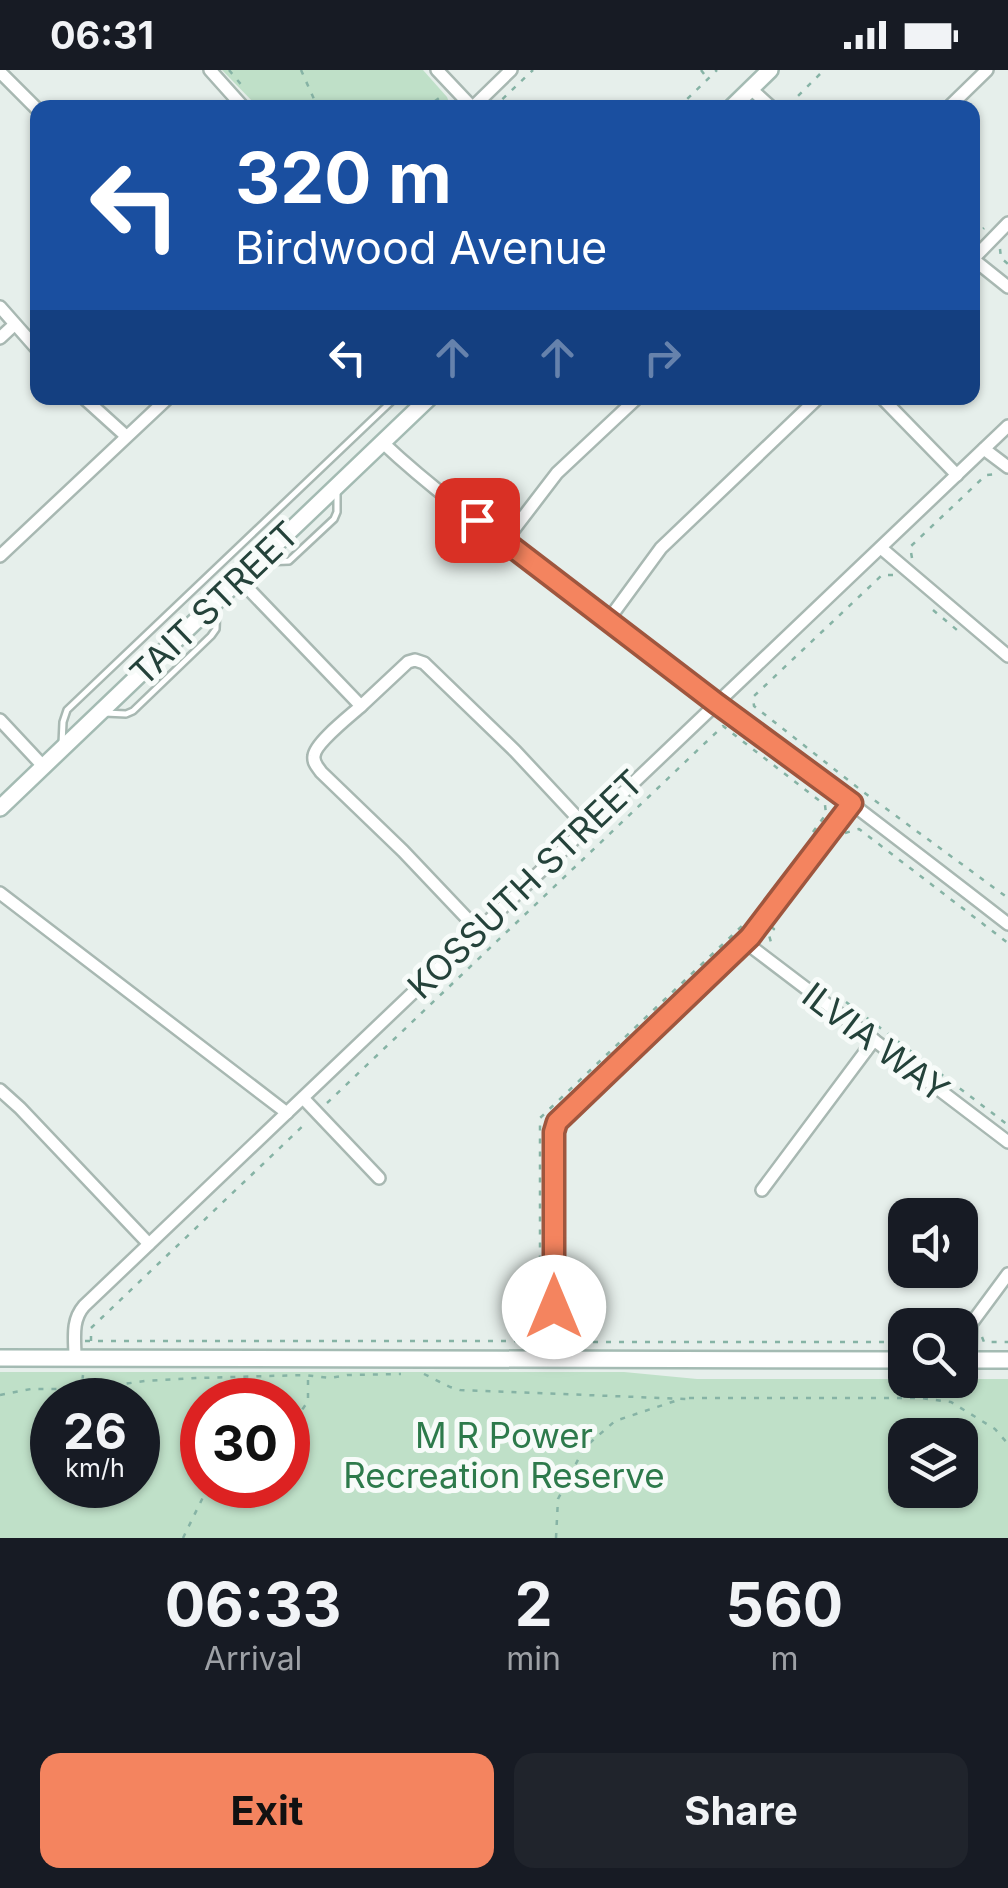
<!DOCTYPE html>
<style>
:root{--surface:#171b24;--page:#20242c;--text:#f1f3f6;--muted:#9ea1a6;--accent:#f4845f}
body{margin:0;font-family:Inter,sans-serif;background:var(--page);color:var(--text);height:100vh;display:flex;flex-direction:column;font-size:38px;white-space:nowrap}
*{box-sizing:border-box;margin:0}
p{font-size:32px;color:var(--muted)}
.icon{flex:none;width:55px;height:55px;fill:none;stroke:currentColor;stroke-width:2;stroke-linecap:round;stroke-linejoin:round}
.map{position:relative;height:1468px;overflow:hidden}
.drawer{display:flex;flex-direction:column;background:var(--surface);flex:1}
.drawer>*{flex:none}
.banner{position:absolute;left:30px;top:30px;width:950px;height:305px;border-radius:20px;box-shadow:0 2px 8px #0004;background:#1a4fa0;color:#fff;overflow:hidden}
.buttons{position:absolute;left:888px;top:1128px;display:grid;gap:20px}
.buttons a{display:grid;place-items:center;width:90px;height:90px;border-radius:20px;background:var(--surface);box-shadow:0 2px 8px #0004;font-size:50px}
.speed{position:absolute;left:30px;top:1308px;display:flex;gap:20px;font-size:50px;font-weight:700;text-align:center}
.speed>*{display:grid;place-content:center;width:130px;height:130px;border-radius:50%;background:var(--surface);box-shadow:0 2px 8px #0004;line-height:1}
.speed small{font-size:25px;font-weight:400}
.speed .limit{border:15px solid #d22;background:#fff;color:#111}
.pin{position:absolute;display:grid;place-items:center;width:85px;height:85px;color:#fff;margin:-42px;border-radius:20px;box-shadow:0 5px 15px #0006}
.me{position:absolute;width:110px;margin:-55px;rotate:0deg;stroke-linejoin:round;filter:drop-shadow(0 0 8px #0008)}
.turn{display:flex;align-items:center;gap:35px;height:210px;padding:0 40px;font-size:45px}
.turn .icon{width:130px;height:130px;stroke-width:2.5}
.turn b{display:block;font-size:70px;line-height:85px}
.lanes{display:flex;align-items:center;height:95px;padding:0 40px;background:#0003;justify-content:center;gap:50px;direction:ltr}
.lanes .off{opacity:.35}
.eta{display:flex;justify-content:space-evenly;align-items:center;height:170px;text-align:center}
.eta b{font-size:60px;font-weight:700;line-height:70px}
.primary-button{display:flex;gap:20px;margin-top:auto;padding:20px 40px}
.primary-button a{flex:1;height:115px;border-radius:20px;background:var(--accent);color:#111;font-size:40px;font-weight:700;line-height:115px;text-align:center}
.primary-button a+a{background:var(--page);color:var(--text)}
.status{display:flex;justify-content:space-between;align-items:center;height:70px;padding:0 50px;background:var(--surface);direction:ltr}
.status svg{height:28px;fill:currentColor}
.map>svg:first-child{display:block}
</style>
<div class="status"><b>06:31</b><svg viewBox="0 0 49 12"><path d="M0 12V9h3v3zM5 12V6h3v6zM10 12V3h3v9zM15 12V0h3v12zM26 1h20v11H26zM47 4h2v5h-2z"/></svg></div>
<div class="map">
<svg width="1008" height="1468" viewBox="0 0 1008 1468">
<rect width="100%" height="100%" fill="#e6efeb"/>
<!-- green -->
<g fill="#bfe0c8" fill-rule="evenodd">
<path d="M222 0H423L447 27 451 37H258Z"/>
<path d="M0 1302H624L697 1309H1008V1468H0ZM52 1330H138V1415H52ZM202 1330H288V1415H202ZM905 1365H960V1420H905Z"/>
</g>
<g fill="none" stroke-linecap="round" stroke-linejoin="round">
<!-- lane casing -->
<g stroke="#a8b8b2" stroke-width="10">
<g id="lane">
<path d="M264 492 289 491 334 449 337 442V423"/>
<path d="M105 643 126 644 133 641 211 566 216 559 217 535"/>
<path d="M62 674 63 652 67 640 395 328"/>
</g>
</g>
<!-- street casing -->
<g stroke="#a8b8b2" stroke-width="16">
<g id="street">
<path d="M210 0 244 38"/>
<path d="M437 0 472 37"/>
<path d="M0 2 38 40"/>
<path d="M751 19 772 38"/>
<path d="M472 38 511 0"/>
<path d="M948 38 987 0"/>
<path d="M1008 153 973 189 1008 217"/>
<path d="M0 237 38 280"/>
<path d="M0 268 14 255"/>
<path d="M84 328 126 366"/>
<path d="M882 328 957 405"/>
<path d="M382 372C452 438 534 491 610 549 742 651 876 751 1008 854"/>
<path d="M984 379 1008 397"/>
<path d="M505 471 557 403 637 328"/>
<path d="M881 478 1008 586"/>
<path d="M0 486 168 328"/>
<path d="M239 509 361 636 408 592 415 590 424 593 515 681 586 757"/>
<path d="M609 549 661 478 818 328"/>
<path d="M361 636C350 646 315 673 314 686 313 693 317 696 321 702L403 781 478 860"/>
<path d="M0 650 43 696"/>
<path d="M0 823 287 1043"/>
<path d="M745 872 1008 1072"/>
<path d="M0 1020 20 1038 149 1174"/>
<path d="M303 1028 379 1108"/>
<path d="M762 1120 874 970"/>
<path d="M75 1288C75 1269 71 1251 84 1236L1008 356"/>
<path d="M554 1289 555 1054 750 867 852 733"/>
<path d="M970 1290 971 1254 1008 1204"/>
</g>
</g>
<!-- secondary casing -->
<g stroke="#a4bbb3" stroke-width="20">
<g id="secondary">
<path d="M731 38 770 0"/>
<path d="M0 738 429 328"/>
<path d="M0 1288 905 1290"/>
<path d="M960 1290H1008"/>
</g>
</g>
<!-- path -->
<g stroke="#86b3a5" stroke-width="2.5" stroke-dasharray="5 8" stroke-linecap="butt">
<path d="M229 0 244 18"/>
<path d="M301 0 318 38"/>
<path d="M701 0 707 8"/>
<path d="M315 38 332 32 350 38"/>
<path d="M410 38 431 34 442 26"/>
<path d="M493 38 533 0"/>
<path d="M678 38 717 0"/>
<path d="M801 38 799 36 798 26 824 0"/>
<path d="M972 164 979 163 984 158"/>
<path d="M1000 179 1001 188 1008 194"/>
<path d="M912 488 910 477 986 405 997 404"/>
<path d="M893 505H882L753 627 754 636 862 721 1008 828"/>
<path d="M933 540 957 560"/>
<path d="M845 763 859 759 1008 873"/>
<path d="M771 857 774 859 769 865 772 876"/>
<path d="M846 932 1008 1055"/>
<path d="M327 1033 723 656 825 735 826 744 810 766"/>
<path d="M537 1267 540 1265V1048L745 853"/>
<path d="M982 1267 984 1272H1008"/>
<path d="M85 1271H533L537 1267 544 1271"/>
<path d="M91 1271V1258L307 1052"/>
<path d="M567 1272H905"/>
<path d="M424 1304 450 1317 460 1320 687 1329"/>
<path d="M88 1319 145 1311 197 1308 305 1305 330 1308 347 1305 401 1304"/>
<path d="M77 1320 82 1313 83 1305"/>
<path d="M0 1325 31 1319H88V1305"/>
<path d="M689 1328H920L951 1332 995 1359 1008 1374"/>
<path d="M288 1361 308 1331V1307"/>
<path d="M183 1468 209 1415"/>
<path d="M556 1468 558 1429 584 1378 615 1351 681 1329"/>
</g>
<!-- lane -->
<use href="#lane" stroke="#fff" stroke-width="5"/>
<!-- street -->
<use href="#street" stroke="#fff" stroke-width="11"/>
<!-- secondary -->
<use href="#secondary" stroke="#fff" stroke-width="15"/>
</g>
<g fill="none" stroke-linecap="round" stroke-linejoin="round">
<!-- route casing -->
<g stroke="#9f563e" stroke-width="25">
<path id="route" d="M477 450 716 633 852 733 750 867 557 1052 554 1062V1237"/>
</g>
<!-- route -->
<use href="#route" stroke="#f4845f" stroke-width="18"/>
</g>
<g text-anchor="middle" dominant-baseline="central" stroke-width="10" stroke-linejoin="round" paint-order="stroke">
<!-- street labels -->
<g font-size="35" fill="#24423a" stroke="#f7fbf9">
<text transform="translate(214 533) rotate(-44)">TAIT STREET</text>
<text transform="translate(525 814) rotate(-44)">KOSSUTH STREET</text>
<text transform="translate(876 972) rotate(37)">ILVIA WAY</text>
</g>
<!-- park labels -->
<g font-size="35" fill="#2d7a4b" stroke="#f7fbf9">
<text x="504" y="1365">M R Power<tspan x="504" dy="40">Recreation Reserve</tspan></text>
</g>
</g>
</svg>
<div class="buttons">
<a><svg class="icon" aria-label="sound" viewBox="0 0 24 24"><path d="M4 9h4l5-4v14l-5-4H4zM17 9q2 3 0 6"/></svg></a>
<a><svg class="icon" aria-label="search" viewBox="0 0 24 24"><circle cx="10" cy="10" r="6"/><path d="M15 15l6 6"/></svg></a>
<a><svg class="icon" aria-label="layers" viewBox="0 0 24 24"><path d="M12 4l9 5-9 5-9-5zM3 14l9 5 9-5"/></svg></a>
</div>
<div class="speed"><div>26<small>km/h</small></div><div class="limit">30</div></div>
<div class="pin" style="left:477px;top:450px;background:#d93025"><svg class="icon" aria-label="arrive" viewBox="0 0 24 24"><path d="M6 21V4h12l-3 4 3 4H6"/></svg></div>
<svg class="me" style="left:554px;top:1237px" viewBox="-20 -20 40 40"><circle r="19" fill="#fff"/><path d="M0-13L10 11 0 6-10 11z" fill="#f4845f"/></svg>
<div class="banner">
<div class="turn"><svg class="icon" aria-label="left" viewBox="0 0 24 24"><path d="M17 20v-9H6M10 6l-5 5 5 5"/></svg><div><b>320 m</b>Birdwood Avenue</div></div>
<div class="lanes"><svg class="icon" aria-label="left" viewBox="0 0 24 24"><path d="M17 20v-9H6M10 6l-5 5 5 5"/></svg><svg class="icon off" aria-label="ahead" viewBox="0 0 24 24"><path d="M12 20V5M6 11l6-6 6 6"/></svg><svg class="icon off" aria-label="ahead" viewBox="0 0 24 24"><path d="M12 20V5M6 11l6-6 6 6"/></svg><svg class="icon off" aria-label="right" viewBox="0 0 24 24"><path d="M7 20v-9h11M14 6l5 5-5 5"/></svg></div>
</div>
</div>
<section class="drawer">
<div class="eta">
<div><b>06:33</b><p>Arrival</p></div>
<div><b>2</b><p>min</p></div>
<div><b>560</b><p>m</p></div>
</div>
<div class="primary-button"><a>Exit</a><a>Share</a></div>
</section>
